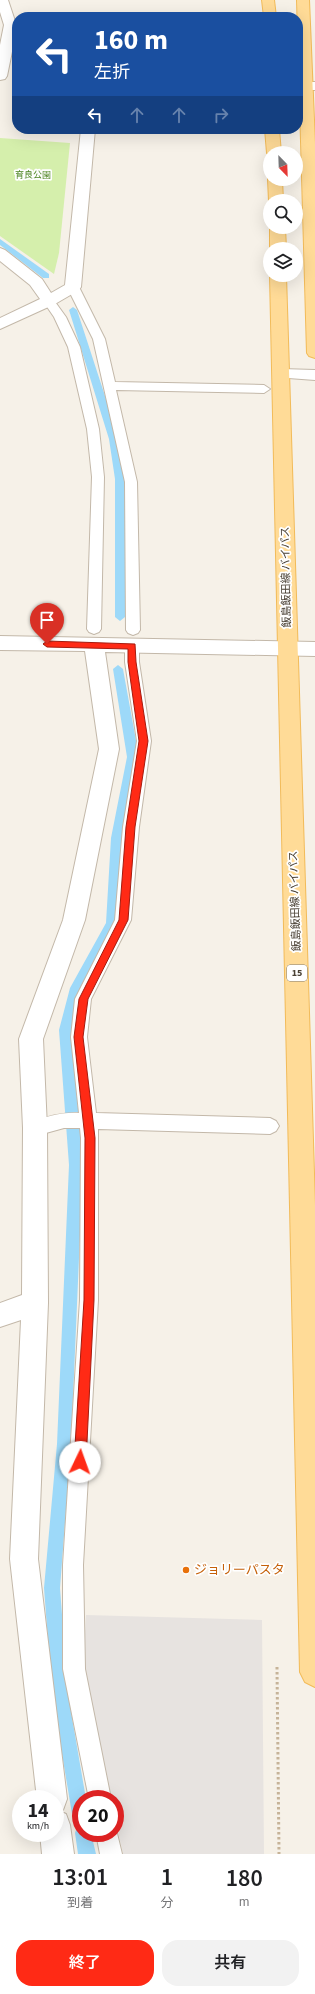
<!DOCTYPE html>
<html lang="ja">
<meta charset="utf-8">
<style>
:root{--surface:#fff;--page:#f2f2f2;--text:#202124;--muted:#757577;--accent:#ff2a15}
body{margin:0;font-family:"Source Sans 3","Noto Sans JP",sans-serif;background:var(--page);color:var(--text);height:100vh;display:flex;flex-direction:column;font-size:15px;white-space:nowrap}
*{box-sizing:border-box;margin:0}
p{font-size:13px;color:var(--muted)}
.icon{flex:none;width:22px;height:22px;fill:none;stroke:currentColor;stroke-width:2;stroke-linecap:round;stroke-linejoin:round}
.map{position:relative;height:1854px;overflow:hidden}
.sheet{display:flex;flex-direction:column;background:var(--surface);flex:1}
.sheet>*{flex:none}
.top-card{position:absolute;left:12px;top:12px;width:291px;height:122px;border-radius:16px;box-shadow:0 4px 16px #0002;background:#1a4fa0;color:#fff;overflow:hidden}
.needle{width:26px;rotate:157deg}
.tools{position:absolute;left:263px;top:146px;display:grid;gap:8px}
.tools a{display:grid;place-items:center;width:40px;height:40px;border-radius:50%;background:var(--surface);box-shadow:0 4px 16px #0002;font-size:20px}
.speed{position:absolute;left:12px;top:1790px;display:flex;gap:8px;font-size:20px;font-weight:700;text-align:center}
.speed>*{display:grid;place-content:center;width:52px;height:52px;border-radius:50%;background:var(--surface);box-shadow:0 4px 16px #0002;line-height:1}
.speed small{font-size:10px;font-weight:400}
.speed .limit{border:6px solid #d22;background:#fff;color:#111}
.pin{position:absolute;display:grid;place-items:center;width:34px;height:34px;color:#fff;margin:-41px -17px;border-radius:50% 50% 50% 0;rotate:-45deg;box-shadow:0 0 4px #0007}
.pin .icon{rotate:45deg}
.me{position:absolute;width:44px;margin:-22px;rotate:3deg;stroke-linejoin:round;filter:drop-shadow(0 0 3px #0008)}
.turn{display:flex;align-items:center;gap:14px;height:84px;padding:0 16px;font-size:18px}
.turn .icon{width:52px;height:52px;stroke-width:2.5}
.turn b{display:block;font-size:28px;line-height:34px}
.lanes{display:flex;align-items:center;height:38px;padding:0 16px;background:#0003;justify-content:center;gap:20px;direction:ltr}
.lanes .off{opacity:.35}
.eta{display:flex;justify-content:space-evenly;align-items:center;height:68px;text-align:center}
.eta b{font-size:24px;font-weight:600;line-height:28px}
.action{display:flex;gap:8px;margin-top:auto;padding:8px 16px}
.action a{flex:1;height:46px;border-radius:16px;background:var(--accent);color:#fff;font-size:16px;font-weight:600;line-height:46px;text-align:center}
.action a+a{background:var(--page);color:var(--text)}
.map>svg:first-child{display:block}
</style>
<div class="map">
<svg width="315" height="1854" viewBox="0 0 315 1854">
<rect width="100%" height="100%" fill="#f6f1e8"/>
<!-- green -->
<path fill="#d5efac" d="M0 138 70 143 59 253 54 274 0 236Z"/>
<!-- parking -->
<path fill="#e7e3e0" d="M86 1615 262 1620 264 1854H123L115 1817V1799H111L83 1670Z"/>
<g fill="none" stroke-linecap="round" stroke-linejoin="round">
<!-- stream -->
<g fill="#9dd9f9" fill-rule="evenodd">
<path d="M0 239 49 274V278H43L0 245Z"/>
<path d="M73 307 77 310 119 439 125 479V617L120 621 115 617V479L109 439 69 310Z"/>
<path d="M118 665 123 669 139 757 123 838 118 923 82 989 71 1030 83 1165 71 1444 60 1588 68 1694 86 1799H81V1833H91L96 1854H78L75 1833 77 1827 73 1820 52 1694 44 1588 57 1444 69 1165 59 1030 70 988 106 923 111 838 127 757 113 669Z"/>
</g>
<!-- service casing -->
<g stroke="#c3b8a9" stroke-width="2">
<g id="service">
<path d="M73 284 79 287 105 339 115 382 264 385 270 389 264 393 116 390 137 482 140 630 138 633 133 635 128 633 126 630 125 482 93 339 67 287Z"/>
<path d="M49 298 53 299 66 317 80 347 99 429 104 477 101 629 99 632 94 634 89 632 87 629 92 477 87 429 68 347 54 317 43 301Z"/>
<path d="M132 641 137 643 139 646V662L151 741 139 827 131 920 91 999 87 1037 96 1113 270 1118 276 1121 279 1126 276 1131 270 1134 98 1129V1300L83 1565 85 1669 111 1799H89L63 1669V1565L80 1300 81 1138 80 1128H64L35 1136 29 1133 26 1128 29 1123C45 1117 61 1112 79 1113L71 1037 75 999 115 920 123 827 137 741 125 662V646L127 643Z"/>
<path d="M115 1825 122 1854H100L96 1833H115Z"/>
</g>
</g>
<!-- minor casing -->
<g stroke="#c3b8a9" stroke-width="2">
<g id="minor">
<path d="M0 0H8L17 27 7 76 5 79 0 80V45L4 25 0 12Z"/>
<rect x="298" y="82" width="17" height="8"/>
<path d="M81 129H95L81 287 79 290 55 304 0 329V318L40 299 30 285 0 261V248L5 250 42 279 51 293 65 285Z"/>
<path d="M281 369 315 370V380L275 377 273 374 275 371Z"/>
<path d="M0 636 315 642V656L105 652 119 749 85 920 43 1039 47 1128 48 1303 38 1559 67 1799 63 1810 59 1811 66 1814 70 1825 74 1854H42L40 1833H55V1799H37L10 1559 21 1320 0 1327V1303L22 1295 23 1128 19 1039 63 920 99 749 85 651 0 650Z"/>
</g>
</g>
<!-- primary casing -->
<g stroke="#f2bb59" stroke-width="2">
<g id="primary">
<path d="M262 0H274L276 17H264Z"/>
<path d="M297 0H309L315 144V358L309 356 307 353Z"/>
<path d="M265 129H279L281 153H270V156L267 153Z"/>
<path d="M270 176V179H282L283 201H270V203L269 201 268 179Z"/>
<path d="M270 226 285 227 286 249H270Z"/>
<path d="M270 275H286L315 1205V1687L305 1682 300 1672Z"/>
</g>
</g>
<!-- path -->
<path stroke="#c6b398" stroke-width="3" stroke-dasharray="2.5 2.5" stroke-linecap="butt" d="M277 1667 279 1854"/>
<!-- service -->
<use href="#service" fill="#fff" fill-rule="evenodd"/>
<!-- minor -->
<use href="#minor" fill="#fff" fill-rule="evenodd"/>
<!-- primary -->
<use href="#primary" fill="#ffdb97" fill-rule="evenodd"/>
</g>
<!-- route -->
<path fill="#ff2a15" stroke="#a61b0e" d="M47 641 135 644 136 662 148 741 135 827 128 920 88 999 83 1037 95 1138 94 1300 86 1462 84 1465 80 1467 76 1465 74 1462 84 1300 85 1138 74 1037 79 999 119 920 126 827 139 741 128 662V649L47 647 43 644Z"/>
<!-- markers -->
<circle fill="#e8710a" stroke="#fff" stroke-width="1.5" cx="186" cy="1570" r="4"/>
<g text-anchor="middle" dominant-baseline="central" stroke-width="3.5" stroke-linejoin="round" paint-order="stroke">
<!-- far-park labels -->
<g font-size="9" fill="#4c8421" stroke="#fff">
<text x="33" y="175">育良公園</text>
</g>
<!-- shield labels -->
<rect fill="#fff" stroke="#807a72" stroke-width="1" x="287" y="965" width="20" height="16" rx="3"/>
<g font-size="10" font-weight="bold" fill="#4a4135">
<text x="297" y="973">15</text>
</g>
<!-- street labels -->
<g font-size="11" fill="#4a4135" stroke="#fff">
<text transform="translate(286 577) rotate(-91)">飯島飯田線 バイパス</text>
<text transform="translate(295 901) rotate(-92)">飯島飯田線 バイパス</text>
</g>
<!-- near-food labels -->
<g font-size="13" fill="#c56008" stroke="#fff" text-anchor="start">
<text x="194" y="1570">ジョリーパスタ</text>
</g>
</g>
</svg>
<div class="tools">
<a><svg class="needle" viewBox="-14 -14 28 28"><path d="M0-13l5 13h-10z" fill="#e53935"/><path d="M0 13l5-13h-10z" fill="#757577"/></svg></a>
<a><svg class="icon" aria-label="search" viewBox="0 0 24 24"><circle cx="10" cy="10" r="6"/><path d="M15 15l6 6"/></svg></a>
<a><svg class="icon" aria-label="layers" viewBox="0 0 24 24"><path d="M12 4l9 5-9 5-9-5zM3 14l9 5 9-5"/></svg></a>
</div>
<div class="speed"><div>14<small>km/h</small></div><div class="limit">20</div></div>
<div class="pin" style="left:47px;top:644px;background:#d93025"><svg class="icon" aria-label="arrive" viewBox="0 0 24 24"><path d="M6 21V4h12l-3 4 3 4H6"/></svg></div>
<svg class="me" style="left:80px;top:1462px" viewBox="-20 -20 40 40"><circle r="19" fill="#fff"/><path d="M0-13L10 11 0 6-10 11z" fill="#ff2a15"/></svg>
<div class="top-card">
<div class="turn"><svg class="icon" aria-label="left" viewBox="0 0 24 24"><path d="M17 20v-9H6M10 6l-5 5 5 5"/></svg><div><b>160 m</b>左折</div></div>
<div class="lanes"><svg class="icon" aria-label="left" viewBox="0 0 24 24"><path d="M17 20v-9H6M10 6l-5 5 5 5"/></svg><svg class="icon off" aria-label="ahead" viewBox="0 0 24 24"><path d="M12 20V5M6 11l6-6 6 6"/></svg><svg class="icon off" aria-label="ahead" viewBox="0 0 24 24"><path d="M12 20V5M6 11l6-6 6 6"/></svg><svg class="icon off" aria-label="right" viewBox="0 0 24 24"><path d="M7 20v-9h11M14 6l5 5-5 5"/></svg></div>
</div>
</div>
<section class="sheet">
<div class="eta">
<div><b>13:01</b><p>到着</p></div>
<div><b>1</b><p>分</p></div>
<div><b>180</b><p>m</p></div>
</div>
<div class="action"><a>終了</a><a>共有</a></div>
</section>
